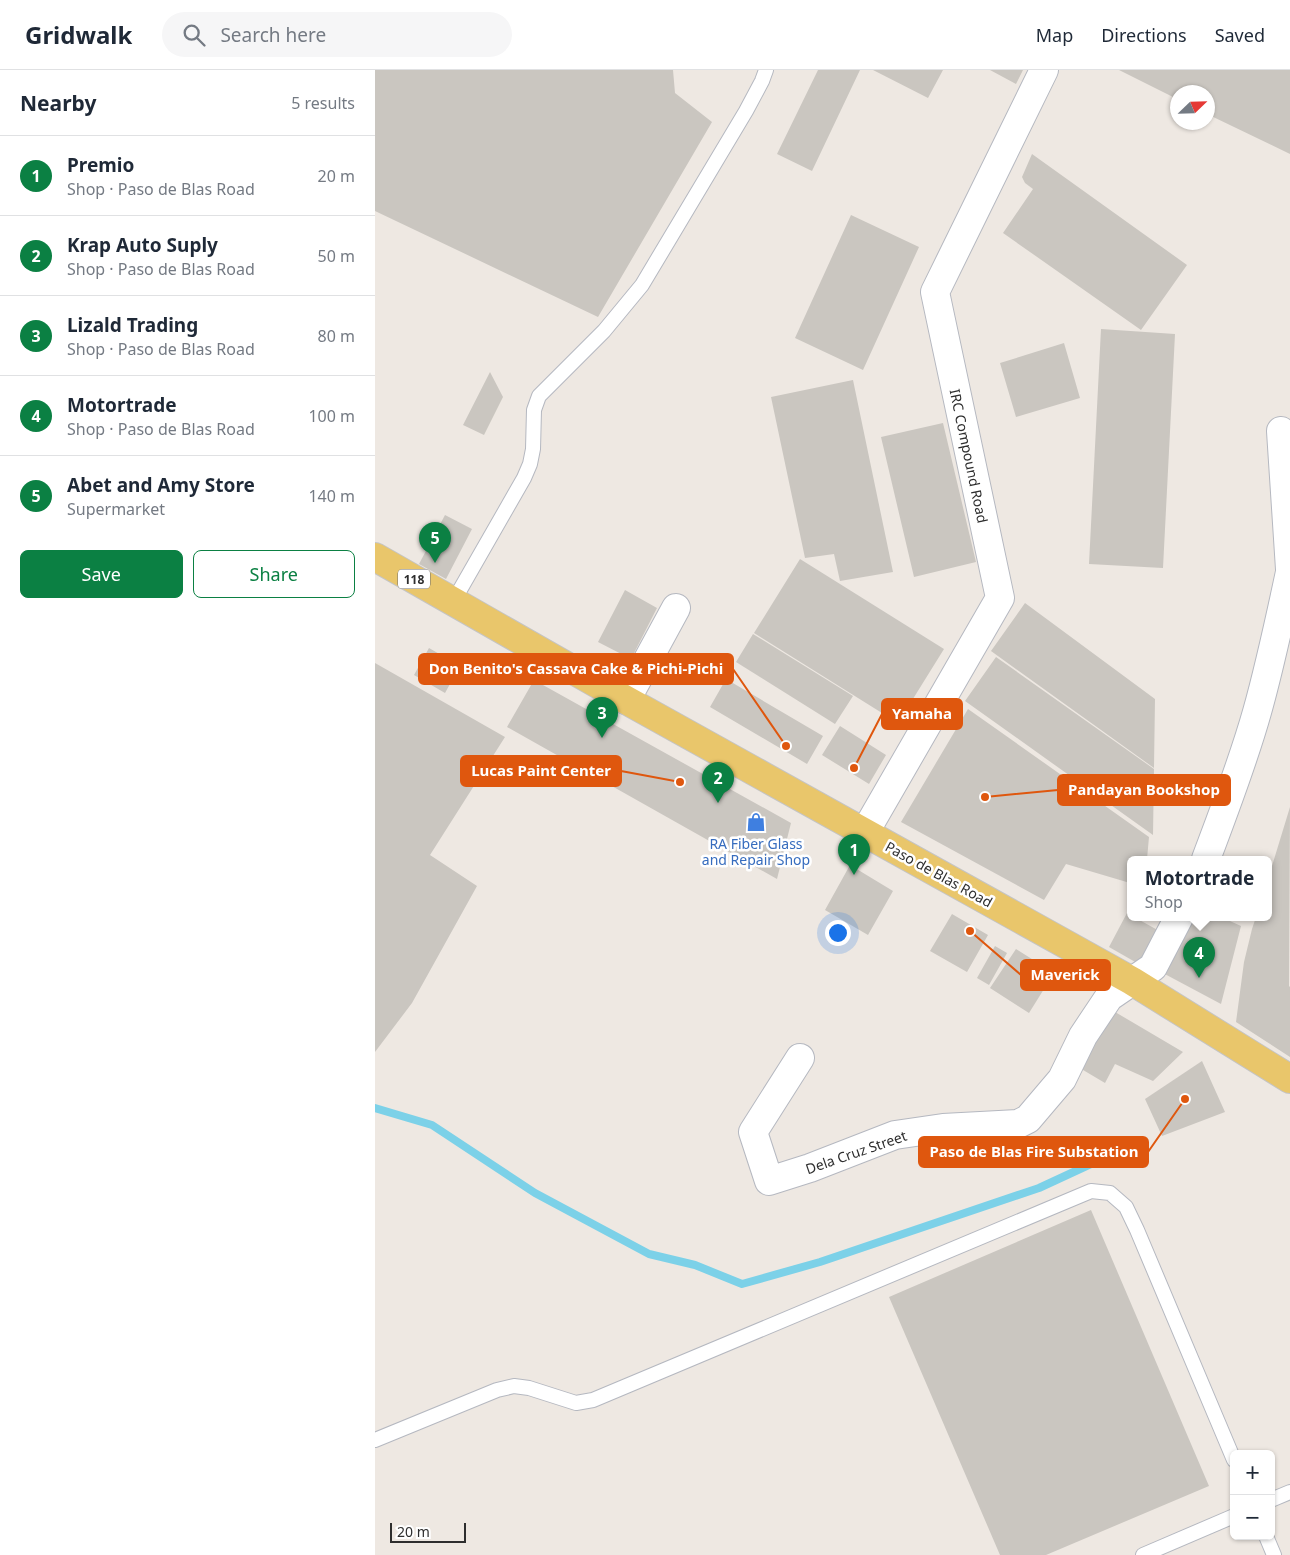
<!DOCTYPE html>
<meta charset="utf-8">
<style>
:root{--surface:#fff;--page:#f6f6f7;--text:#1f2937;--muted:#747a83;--line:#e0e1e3;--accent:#0b8043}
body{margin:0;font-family:"Noto Sans",sans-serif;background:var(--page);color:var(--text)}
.controls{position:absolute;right:15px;bottom:15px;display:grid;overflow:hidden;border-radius:8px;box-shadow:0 1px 4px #0004}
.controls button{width:45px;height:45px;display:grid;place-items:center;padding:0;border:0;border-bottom:1px solid var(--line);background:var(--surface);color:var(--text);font:25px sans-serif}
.compass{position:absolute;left:795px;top:15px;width:45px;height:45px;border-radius:50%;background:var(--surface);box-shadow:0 1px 4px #0004;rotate:67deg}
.scale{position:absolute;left:15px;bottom:12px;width:76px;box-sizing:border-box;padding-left:5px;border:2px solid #2e2e2e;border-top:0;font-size:14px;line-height:18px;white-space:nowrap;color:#2e2e2e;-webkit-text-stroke:4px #fff;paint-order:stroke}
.you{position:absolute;left:462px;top:862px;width:18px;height:18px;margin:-12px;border:4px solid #fff;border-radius:50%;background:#1a73e8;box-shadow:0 0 0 8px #1a73e833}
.badge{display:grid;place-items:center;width:32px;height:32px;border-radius:50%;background:var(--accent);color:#fff;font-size:16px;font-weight:700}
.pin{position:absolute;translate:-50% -41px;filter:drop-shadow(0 1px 2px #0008)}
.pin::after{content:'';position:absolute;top:26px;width:18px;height:15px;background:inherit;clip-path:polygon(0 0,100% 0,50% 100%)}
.popup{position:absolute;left:752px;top:786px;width:145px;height:65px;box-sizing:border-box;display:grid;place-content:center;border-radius:8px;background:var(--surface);filter:drop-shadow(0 1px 4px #0005);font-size:16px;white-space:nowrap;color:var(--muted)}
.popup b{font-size:19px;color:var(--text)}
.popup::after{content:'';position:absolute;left:50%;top:100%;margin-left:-10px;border:10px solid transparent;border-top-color:var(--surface)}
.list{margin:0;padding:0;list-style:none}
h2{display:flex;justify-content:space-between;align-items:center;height:65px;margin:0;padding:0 20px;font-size:21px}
h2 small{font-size:16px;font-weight:400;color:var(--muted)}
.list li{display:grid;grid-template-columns:32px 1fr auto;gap:15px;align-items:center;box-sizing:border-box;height:80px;padding:0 20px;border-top:1px solid var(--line)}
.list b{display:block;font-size:19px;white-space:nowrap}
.list p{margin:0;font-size:16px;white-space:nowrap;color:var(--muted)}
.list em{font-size:16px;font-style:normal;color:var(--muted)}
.actions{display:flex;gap:10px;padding:15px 20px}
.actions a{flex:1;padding:11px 0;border:1px solid var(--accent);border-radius:8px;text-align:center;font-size:18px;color:var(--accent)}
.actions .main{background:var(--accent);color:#fff}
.icon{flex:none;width:28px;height:28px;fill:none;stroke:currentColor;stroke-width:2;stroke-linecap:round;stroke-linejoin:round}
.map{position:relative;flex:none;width:915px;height:1485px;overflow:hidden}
header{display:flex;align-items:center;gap:30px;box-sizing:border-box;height:70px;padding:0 25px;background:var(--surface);border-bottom:1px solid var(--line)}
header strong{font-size:24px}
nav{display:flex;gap:28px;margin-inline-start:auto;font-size:18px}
.search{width:350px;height:45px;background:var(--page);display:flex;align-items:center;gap:12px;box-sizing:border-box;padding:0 18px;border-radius:28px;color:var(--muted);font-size:19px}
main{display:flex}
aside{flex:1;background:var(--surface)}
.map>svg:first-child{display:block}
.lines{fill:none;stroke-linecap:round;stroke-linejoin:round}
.stream{stroke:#7cd1e8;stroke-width:8}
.building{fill:#cac6c0}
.lane-casing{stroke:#b5b8c0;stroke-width:16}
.street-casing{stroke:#b5b8c0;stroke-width:30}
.primary-casing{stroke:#c4c4c4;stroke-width:30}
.lane{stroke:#fff;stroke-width:14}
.street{stroke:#fff;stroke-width:28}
.primary{stroke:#e9c66b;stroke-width:28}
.labels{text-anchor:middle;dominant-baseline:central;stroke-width:5;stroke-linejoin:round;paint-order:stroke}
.shield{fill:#fff;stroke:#6d6d6d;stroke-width:1}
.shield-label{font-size:12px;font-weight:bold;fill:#2e2e2e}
.street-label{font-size:14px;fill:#2e2e2e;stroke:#fff}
.shop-label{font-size:14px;fill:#366cbe;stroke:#fff}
.leader{fill:none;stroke:#df570e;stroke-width:2}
.callout-dot{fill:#df570e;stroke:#fff;stroke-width:2}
.callout{fill:#df570e;stroke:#df570e;stroke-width:2}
.callout-label{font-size:15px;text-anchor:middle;font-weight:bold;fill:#fff}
</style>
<header>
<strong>Gridwalk</strong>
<div class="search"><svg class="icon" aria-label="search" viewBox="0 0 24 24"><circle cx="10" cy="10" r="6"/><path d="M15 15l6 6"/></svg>Search here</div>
<nav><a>Map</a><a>Directions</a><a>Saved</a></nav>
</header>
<main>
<aside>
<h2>Nearby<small>5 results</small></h2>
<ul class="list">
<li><span class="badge">1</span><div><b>Premio</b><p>Shop · Paso de Blas Road</p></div><em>20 m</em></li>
<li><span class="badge">2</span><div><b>Krap Auto Suply</b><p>Shop · Paso de Blas Road</p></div><em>50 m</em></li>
<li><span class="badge">3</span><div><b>Lizald Trading</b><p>Shop · Paso de Blas Road</p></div><em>80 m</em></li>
<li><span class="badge">4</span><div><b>Motortrade</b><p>Shop · Paso de Blas Road</p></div><em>100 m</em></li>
<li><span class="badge">5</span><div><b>Abet and Amy Store</b><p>Supermarket</p></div><em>140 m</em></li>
</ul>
<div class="actions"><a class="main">Save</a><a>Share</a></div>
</aside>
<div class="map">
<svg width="915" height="1485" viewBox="0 0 915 1485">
<rect width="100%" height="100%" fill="#eee8e2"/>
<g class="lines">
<!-- stream -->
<path class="stream" d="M0,1038l57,17 103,68 114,61 46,11 47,19 78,-22 219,-74 54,-25"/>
</g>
<!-- building -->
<path class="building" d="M0,0h298l2,23 37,29 -114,195 -223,-106z
M443,0h42l-48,101 -35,-17z
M498,0h70l-15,28z
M615,0h33l-7,14z
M744,0h171v84l-83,-40v-22h-30v7z
M657,84l155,111 -46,65 -138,-97 30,-44 -8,-6 -3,-6z
M476,145l68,32 -56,123 -68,-32z
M726,259l74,5 -12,234 -74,-4z
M689,273l16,55 -64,19 -16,-54z
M115,302l13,25 -19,38 -21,-10z
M478,310l40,192 -53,9 -6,-27 -29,4 -34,-161z
M568,353l33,139 -62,15 -33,-140z
M70,445l27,14 -26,50 -27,-15z
M425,489l144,90 -46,74 -144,-90z
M250,520l32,18 -26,51 -33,-17z
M650,533l130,96 -1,69 -163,-117z
M378,564l100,62 -18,28 -99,-62z
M54,578l31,18 -15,27 -31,-18z
M621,587l158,112 -1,66 -188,-134z
M0,593l130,74 -75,118 47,31 -65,117 -37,49z
M351,609l97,57 -16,28 -97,-57z
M159,610l257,143 -14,56 -270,-152z
M593,639l181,128 -2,22h-17v24l-64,-19 -22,36 -143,-78z
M465,656l46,29 -17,29 -47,-29z
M915,737l-1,179 1,1v70l-54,-35 8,-60 8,-33 4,-12h12v-38z
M475,795l43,26 -25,44 -43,-25z
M752,843l3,1v3h4l29,16 -19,34 -35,-20z
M577,844l36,21 -21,37 -37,-21z
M820,847h26l20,9 -20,78 -60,-32z
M620,876l12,7 -18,32 -12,-7z
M641,879l38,24 -25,40 -39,-25z
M735,939l73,43 -30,29 -38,-17 -10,19 -27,-16z
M827,991l23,51 -63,24 -17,-37z
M716,1140l118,276 -163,69h-46l-111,-258z"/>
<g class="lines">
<!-- lane casing -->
<g class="lane-casing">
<path id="lane" d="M78,532l71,-124 6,-14 3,-15 1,-39 5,-14 65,-65 38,-46 104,-174 16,-30 4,-11
M0,1370l122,-50 17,-4 15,2 47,15 17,-3 498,-209 19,2 16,14 11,23 97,230
M896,1430l19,-8
M891,1466l8,19
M768,1485l91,-39"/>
</g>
<!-- street casing -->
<g class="street-casing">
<path id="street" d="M906,361l9,138
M251,630l50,-92
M490,762l135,-234 -65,-306 109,-222
M831,789c18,-48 37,-97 51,-147 13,-46 23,-93 33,-140
M425,988l-47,74 16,49 41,-13 85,-33 48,-7 75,-4 10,-5 34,-40 21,-43 26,-39 44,-30 26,-50"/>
</g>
<!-- primary casing -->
<g class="primary-casing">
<path id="primary" d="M0,487l251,143 506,281 158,98"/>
</g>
<!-- lane -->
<use href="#lane" class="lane"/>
<!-- street -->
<use href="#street" class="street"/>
<!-- primary -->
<use href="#primary" class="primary"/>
</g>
<!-- icons -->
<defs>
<g id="shop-bare" transform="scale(1.5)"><path d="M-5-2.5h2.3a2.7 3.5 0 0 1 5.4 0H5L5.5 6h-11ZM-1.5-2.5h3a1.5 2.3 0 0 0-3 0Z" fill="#3f7fe0" stroke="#fff" stroke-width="2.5" paint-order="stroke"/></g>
</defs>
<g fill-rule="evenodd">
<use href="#shop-bare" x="381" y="752"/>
</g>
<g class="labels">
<!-- shield labels -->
<rect class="shield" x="23" y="499.5" width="32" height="19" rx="4"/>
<g class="shield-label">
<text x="39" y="509">118</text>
</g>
<!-- street labels -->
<g class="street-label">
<text transform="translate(594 386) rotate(78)">IRC Compound Road</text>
<text transform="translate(564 804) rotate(29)">Paso de Blas Road</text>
<text transform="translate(481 1082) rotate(-19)">Dela Cruz Street</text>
</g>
<!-- shop labels -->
<g class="shop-label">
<text x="381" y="773">RA Fiber Glass<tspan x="381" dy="16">and Repair Shop</tspan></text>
</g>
</g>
<!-- callouts -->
<path class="leader" d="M411 676L358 599M479 698L507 644M305 712L246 701M610 727L683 720M595 861L646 905M810 1029L773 1082"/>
<g class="callout-dot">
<circle cx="411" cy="676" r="5"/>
<circle cx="479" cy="698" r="5"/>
<circle cx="305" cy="712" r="5"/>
<circle cx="610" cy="727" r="5"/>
<circle cx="595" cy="861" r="5"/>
<circle cx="810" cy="1029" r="5"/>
</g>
<g class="callout">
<rect x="44" y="584" width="314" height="30" rx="5"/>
<rect x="507" y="629" width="80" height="30" rx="5"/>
<rect x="86" y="686" width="160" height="30" rx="5"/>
<rect x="683" y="705" width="172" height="30" rx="5"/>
<rect x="646" y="890" width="89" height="30" rx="5"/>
<rect x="544" y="1067" width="229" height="30" rx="5"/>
</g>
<g class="callout-label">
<text x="201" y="604">Don Benito's Cassava Cake &amp; Pichi-Pichi</text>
<text x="547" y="649">Yamaha</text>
<text x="166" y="706">Lucas Paint Center</text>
<text x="769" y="725">Pandayan Bookshop</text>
<text x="690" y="910">Maverick</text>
<text x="659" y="1087">Paso de Blas Fire Substation</text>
</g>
</svg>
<div class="controls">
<button>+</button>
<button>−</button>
</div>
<svg class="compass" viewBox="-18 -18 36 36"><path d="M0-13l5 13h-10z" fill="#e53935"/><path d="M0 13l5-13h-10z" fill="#747a83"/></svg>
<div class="scale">20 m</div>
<div class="you"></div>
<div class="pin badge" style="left:479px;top:805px">1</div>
<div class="pin badge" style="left:343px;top:733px">2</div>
<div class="pin badge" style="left:227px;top:668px">3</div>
<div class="pin badge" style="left:824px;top:908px">4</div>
<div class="popup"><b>Motortrade</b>Shop</div>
<div class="pin badge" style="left:60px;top:493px">5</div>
</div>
</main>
